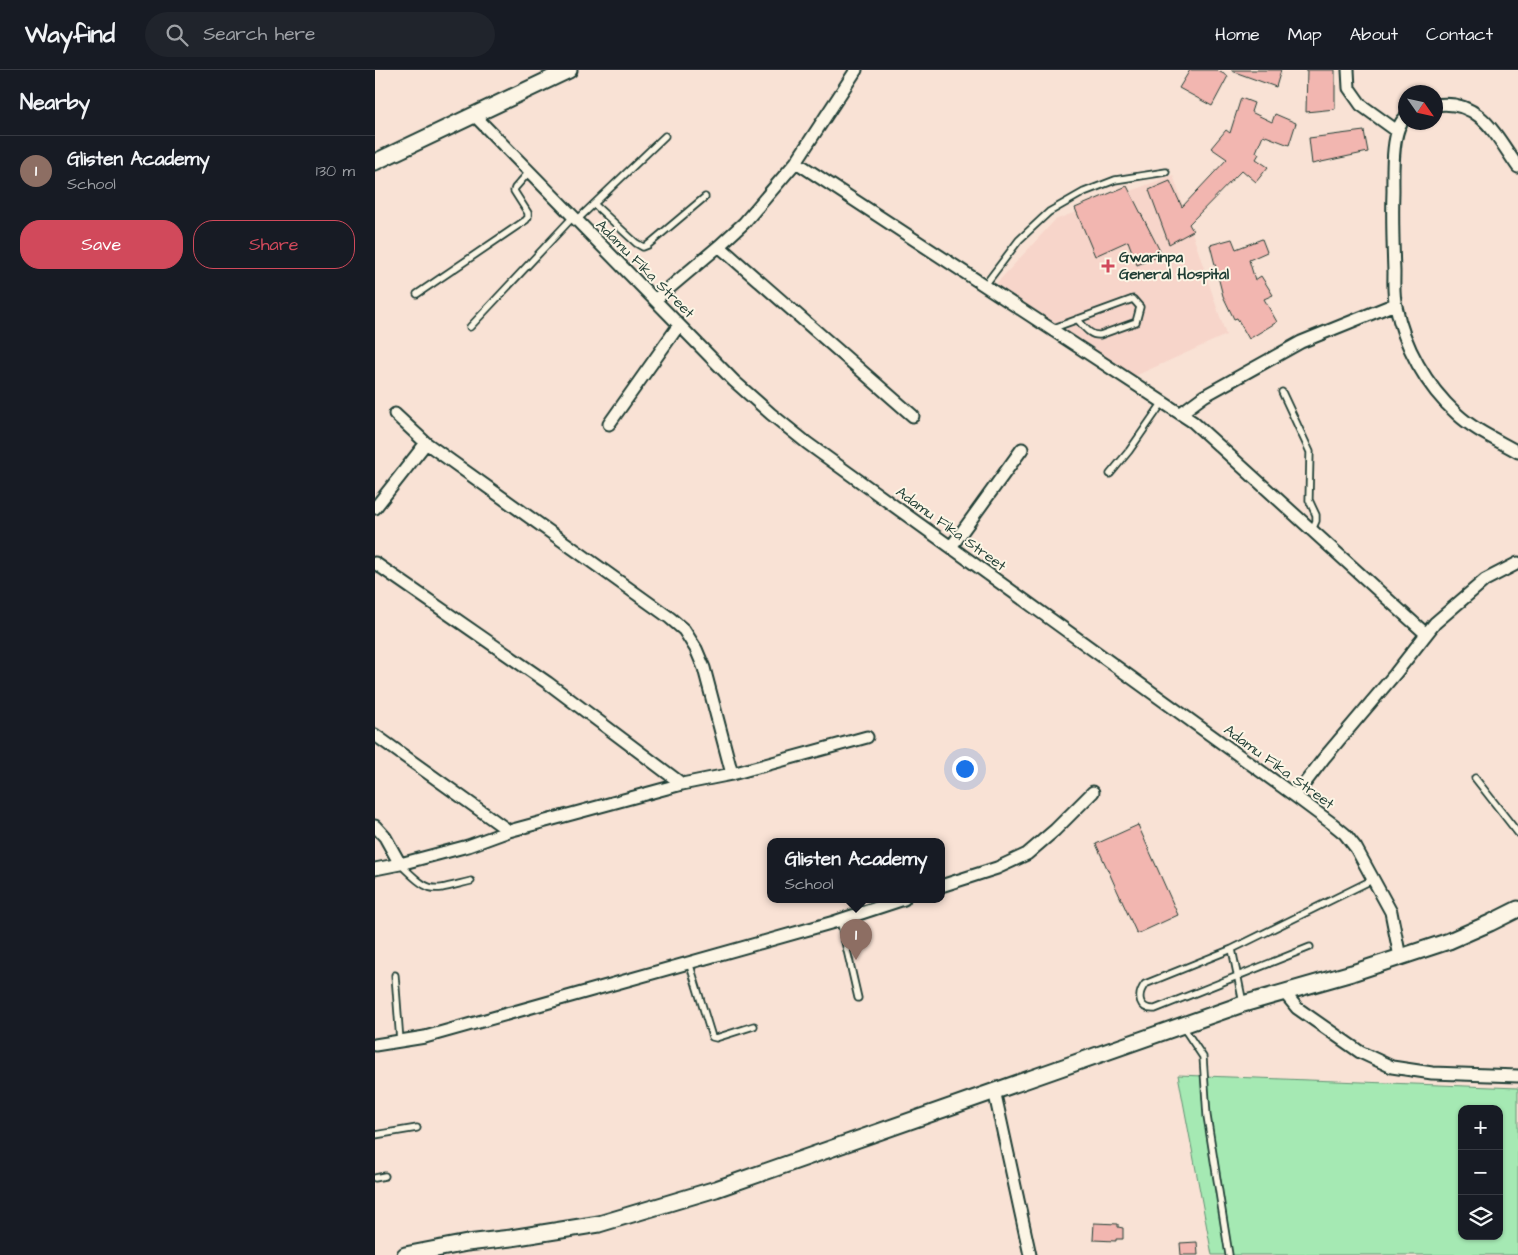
<!DOCTYPE html>
<meta charset="utf-8">
<style>
:root{--surface:#171b24;--page:#20242c;--text:#f1f3f6;--muted:#9ea1a6;--line:#363941;--accent:#d1495b}
body{margin:0;font-family:"Architects Daughter",sans-serif;background:var(--page);color:var(--text)}
.controls{position:absolute;right:15px;bottom:15px;display:grid;overflow:hidden;border-radius:10px;box-shadow:0 1px 4px #0004}
.controls button{width:45px;height:45px;display:grid;place-items:center;padding:0;border:0;border-bottom:1px solid var(--line);background:var(--surface);color:var(--text);font:25px sans-serif}
.compass{position:absolute;left:1023px;top:15px;width:45px;height:45px;border-radius:50%;background:var(--surface);box-shadow:0 1px 4px #0004;rotate:124deg}
.you{position:absolute;left:589px;top:698px;width:18px;height:18px;margin:-12px;border:4px solid #fff;border-radius:50%;background:#1a73e8;box-shadow:0 0 0 8px #1a73e833}
.badge{display:grid;place-items:center;width:32px;height:32px;border-radius:50%;background:var(--accent);color:#fff;font-size:16px;font-weight:700}
.pin{position:absolute;translate:-50% -41px;filter:drop-shadow(0 1px 2px #0008)}
.pin::after{content:'';position:absolute;top:26px;width:18px;height:15px;background:inherit;clip-path:polygon(0 0,100% 0,50% 100%)}
.popup{position:absolute;left:392px;top:768px;width:178px;height:65px;box-sizing:border-box;display:grid;place-content:center;border-radius:10px;background:var(--surface);filter:drop-shadow(0 1px 4px #0005);font-size:16px;white-space:nowrap;color:var(--muted)}
.popup b{font-size:19px;color:var(--text)}
.popup::after{content:'';position:absolute;left:50%;top:100%;margin-left:-10px;border:10px solid transparent;border-top-color:var(--surface)}
.list{margin:0;padding:0;list-style:none}
h2{display:flex;justify-content:space-between;align-items:center;height:65px;margin:0;padding:0 20px;font-size:21px}
h2 small{font-size:16px;font-weight:400;color:var(--muted)}
.list li{display:grid;grid-template-columns:32px 1fr auto;gap:15px;align-items:center;box-sizing:border-box;height:70px;padding:0 20px;border-top:1px solid var(--line)}
.list b{display:block;font-size:19px;white-space:nowrap}
.list p{margin:0;font-size:16px;white-space:nowrap;color:var(--muted)}
.list em{font-size:16px;font-style:normal;color:var(--muted)}
.actions{display:flex;gap:10px;padding:15px 20px}
.actions a{flex:1;padding:11px 0;border:1px solid var(--accent);border-radius:20px;text-align:center;font-size:18px;color:var(--accent)}
.actions .main{background:var(--accent);color:#fff}
.icon{flex:none;width:28px;height:28px;fill:none;stroke:currentColor;stroke-width:2;stroke-linecap:round;stroke-linejoin:round}
.map{position:relative;flex:none;width:1143px;height:1185px;overflow:hidden}
header{display:flex;align-items:center;gap:30px;box-sizing:border-box;height:70px;padding:0 25px;background:var(--surface);border-bottom:1px solid var(--line)}
header strong{font-size:24px}
nav{display:flex;gap:28px;margin-inline-start:auto;font-size:18px}
.search{width:350px;height:45px;background:var(--page);display:flex;align-items:center;gap:12px;box-sizing:border-box;padding:0 18px;border-radius:28px;color:var(--muted);font-size:19px}
main{display:flex}
aside{flex:1;background:var(--surface)}
.map>svg:first-child{display:block}
.built{fill:#f7d5ca}
.green{fill:#a5e9b3;stroke:#629374;fill-rule:evenodd}
.building{fill:#f2b6b0;stroke:#1f3d34}
.lines{fill:none;stroke-linecap:round;stroke-linejoin:round}
.lane-casing{stroke:#1f3d34;stroke-width:9}
.street-casing{stroke:#1f3d34;stroke-width:15}
.secondary-casing{stroke:#1f3d34;stroke-width:19}
.lane{stroke:#fcf5e5;stroke-width:5.5}
.street{stroke:#fcf5e5;stroke-width:11}
.secondary{stroke:#fcf5e5;stroke-width:15}
.poi-dot{fill:#d1495b;stroke:#fcf5e5;stroke-width:2}
.labels{text-anchor:middle;dominant-baseline:central;stroke-width:4;stroke-linejoin:round;paint-order:stroke}
.poi-label{font-size:15px;font-weight:bold;fill:#1f3d34;stroke:#fcf5e5;text-anchor:start}
.street-label{font-size:15px;fill:#1f3d34;stroke:#fcf5e5}
</style>
<header>
<strong>Wayfind</strong>
<div class="search"><svg class="icon" aria-label="search" viewBox="0 0 24 24"><circle cx="10" cy="10" r="6"/><path d="M15 15l6 6"/></svg>Search here</div>
<nav><a>Home</a><a>Map</a><a>About</a><a>Contact</a></nav>
</header>
<main>
<aside>
<h2>Nearby<small></small></h2>
<ul class="list">
<li><span class="badge" style="background:#8d6e63">1</span><div><b>Glisten Academy</b><p>School</p></div><em>130 m</em></li>
</ul>
<div class="actions"><a class="main">Save</a><a>Share</a></div>
</aside>
<div class="map">
<svg width="1143" height="1185" viewBox="0 0 1143 1185">
<rect width="100%" height="100%" fill="#f9e2d5"/>
<filter id="ink" filterUnits="userSpaceOnUse"><feTurbulence type="fractalNoise" baseFrequency=".02" numOctaves="2"/><feDisplacementMap in="SourceGraphic" scale="10" xChannelSelector="R" yChannelSelector="G"/><feConvolveMatrix kernelMatrix="1 2 1 2 8 2 1 2 1" color-interpolation-filters="sRGB"/></filter>
<g filter="url(#ink)">
<!-- built -->
<path class="built" d="M798,105l53,160 -91,41 -139,-92 59,-64z"/>
<!-- green -->
<path class="green" d="M803,1005l340,13v167h-306zM1087,1039h37v127h-37z"/>
<!-- building -->
<path class="building" d="M815,0h26l12,6 -16,30 -33,-18z
M857,0h49l-5,17 -44,-16z
M932,0h28v39l-29,3z
M866,28l13,5 -3,9 21,10 3,-8 21,9 -7,22 -26,-10 -7,17 3,2 -3,5 12,8 -12,15 -14,-12 -53,54 4,7 -24,13 -20,-54 21,-9 12,26 45,-48 -16,-11 15,-18 4,3z
M989,61l4,21 -56,12 -3,-26z
M752,116l35,69 -25,10 -9,-24 -33,15 -20,-48z
M857,169l4,10 26,-10 5,13 -18,8 6,20 6,-4 12,19 -9,4 13,23 -28,17 -12,-21 -3,1 -11,-23 -13,-51z
M763,755l40,90 -41,19 -41,-90z
M719,1153l24,1v3l5,1v11h-7v2l-23,-1z
M822,1172l1,13h-17l-1,-12z"/>
<g class="lines">
<!-- lane casing -->
<g class="lane-casing">
<path id="lane" d="M219,134l42,39 7,4 5,-2 57,-48
M201,151l89,-85
M610,215l34,-45 30,-28 35,-20 31,-12 51,-8
M42,224l109,-74 2,-3v-4l-14,-22 1,-3 14,-16
M95,257l103,-110
M676,259l82,-30 7,8 -4,15 -36,13c-11,1 -16,-9 -23,-16
M907,322l28,60 -1,48 7,15v6l-4,9
M735,404l19,-23 34,-49
M1100,708l43,55
M26,795c31,30 29,26 70,16
M465,850l18,78
M857,879l-87,35c-9,12 -6,26 10,25l155,-62
M314,892l23,75 4,1 38,-12
M20,905l5,66
M868,933l-11,-54 142,-70
M808,957l20,30 4,59 22,139
M0,1065l42,-7
M0,1108l10,-2"/>
</g>
<!-- street casing -->
<g class="street-casing">
<path id="street" d="M973,0l1,18 12,17 36,26
M1060,35c45,-7 61,31 83,62
M99,45l260,266 37,33 36,29 488,353 39,29 11,9 11,14 35,64 9,45
M1030,48c-14,12 -12,56 -12,73 -1,27 0,54 1,81 0,11 -1,23 2,34 8,40 30,80 61,108 17,16 40,26 61,38
M421,92l397,260 233,212
M344,176l194,170
M280,230l64,-54 25,-23 52,-61 60,-92
M806,343l23,-17 97,-54 94,-38
M234,354l70,-99
M51,373l244,175 14,12 12,19 8,19 28,106
M0,438l51,-65 -31,-29
M576,477l71,-98
M0,493l173,120 134,101
M0,665l134,96
M920,726l29,-38 71,-84 40,-51 50,-43 33,-17
M0,756l10,11 15,27
M0,799l25,-5 68,-18 41,-15 173,-47 50,-10 135,-37
M566,816l56,-18 30,-14 28,-24 38,-38
M909,922l13,16 63,44 32,15 40,6 86,3
M0,975l50,-8 409,-115 70,-23
M619,1020l36,165"/>
</g>
<!-- secondary casing -->
<g class="secondary-casing">
<path id="secondary" d="M0,92l194,-92
M30,1185l62,-12 44,-5 88,-14 117,-35 527,-185 109,-31 97,-32 41,-18 28,-14"/>
</g>
<!-- lane -->
<use href="#lane" class="lane"/>
<!-- street -->
<use href="#street" class="street"/>
<!-- secondary -->
<use href="#secondary" class="secondary"/>
</g>
</g>
<!-- markers -->
<path class="poi-dot" d="M730.5 188.5h5v5h5v5h-5v5h-5v-5h-5v-5h5z"/>
<g class="labels">
<!-- poi labels -->
<g class="poi-label">
<text x="744" y="187">Gwarinpa<tspan x="744" dy="17">General Hospital</tspan></text>
</g>
<!-- street labels -->
<g class="street-label">
<text transform="translate(270 199) rotate(45)">Adamu Fika Street</text>
<text transform="translate(576 459) rotate(36)">Adamu Fika Street</text>
<text transform="translate(904 697) rotate(36)">Adamu Fika Street</text>
</g>
</g>
</svg>
<div class="controls">
<button>+</button>
<button>−</button>
<button><svg class="icon" aria-label="layers" viewBox="0 0 24 24"><path d="M12 4l9 5-9 5-9-5zM3 14l9 5 9-5"/></svg></button>
</div>
<svg class="compass" viewBox="-18 -18 36 36"><path d="M0-13l5 13h-10z" fill="#e53935"/><path d="M0 13l5-13h-10z" fill="#9ea1a6"/></svg>
<div class="you"></div>
<div class="pin badge" style="left:481px;top:890px;background:#8d6e63">1</div>
<div class="popup"><b>Glisten Academy</b>School</div>
</div>
</main>
